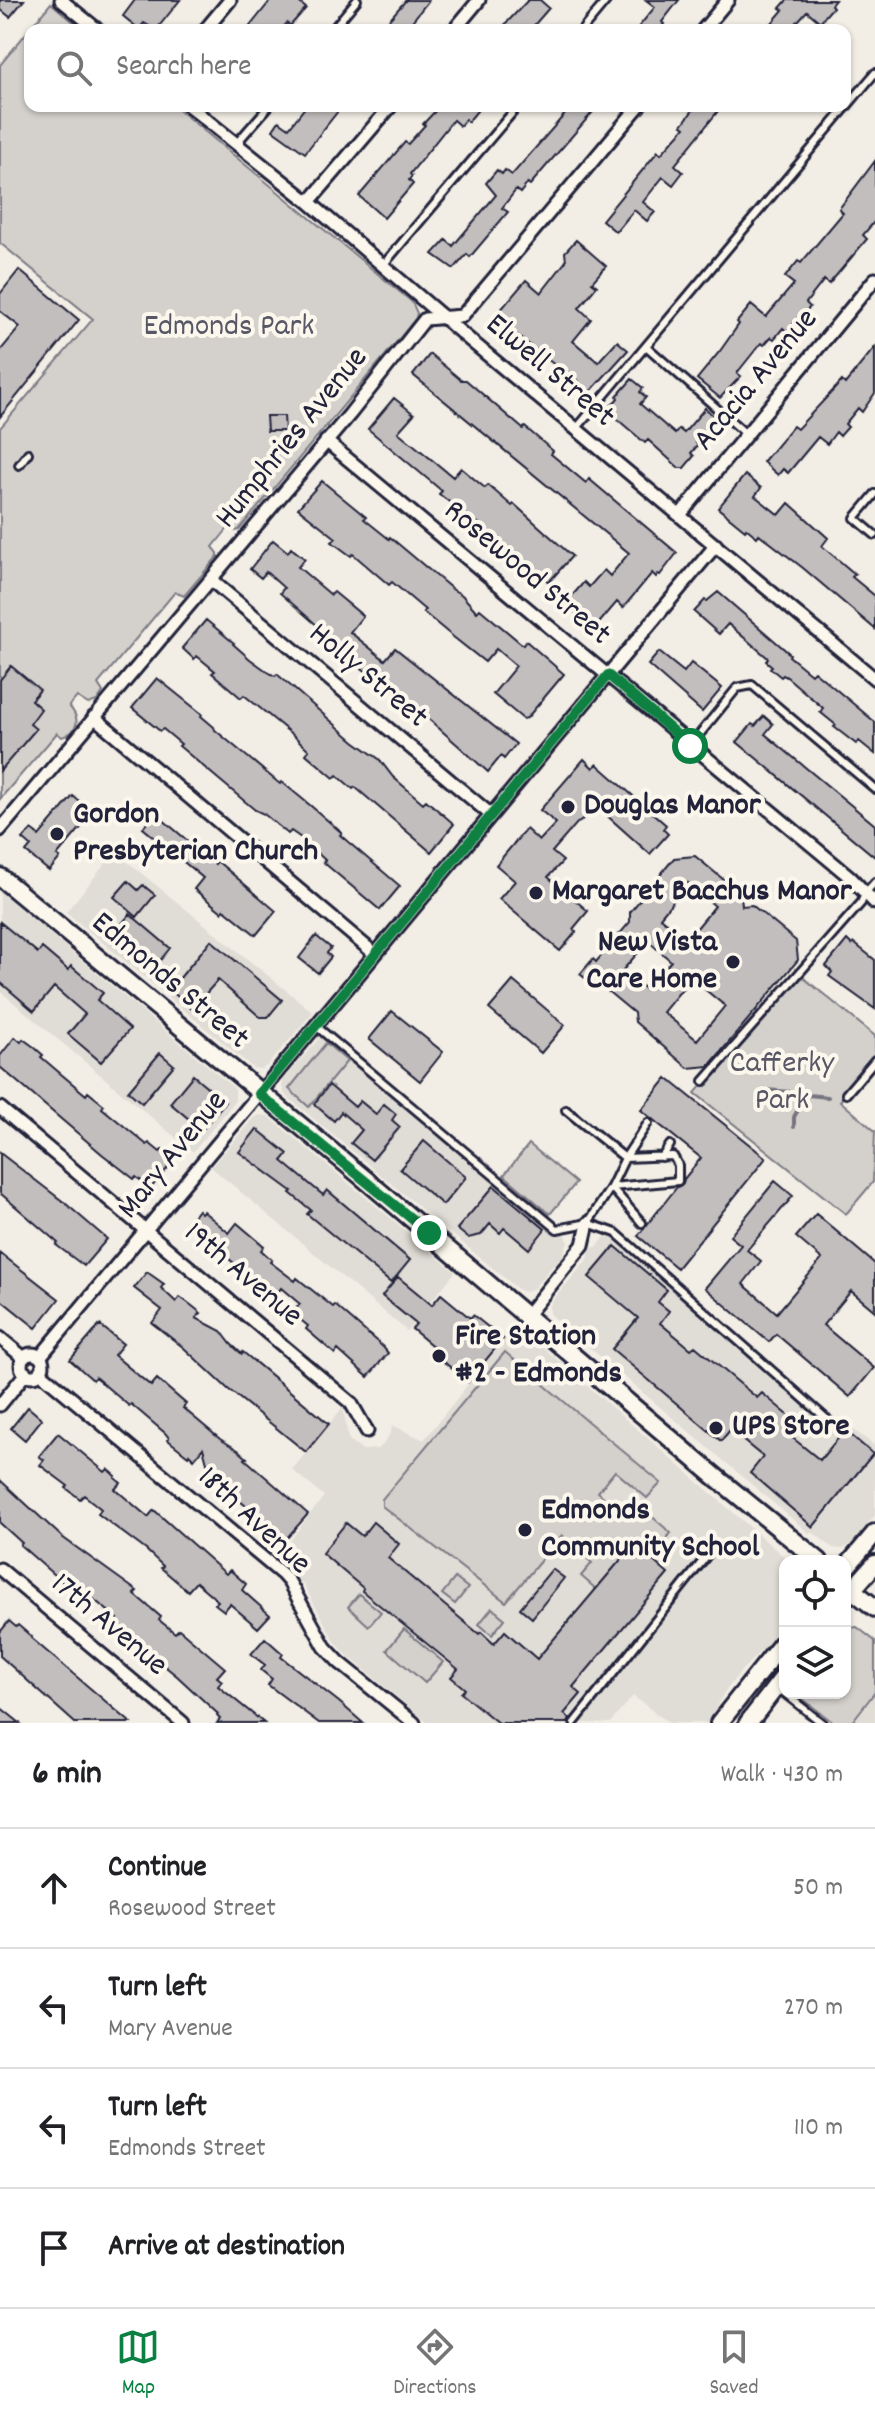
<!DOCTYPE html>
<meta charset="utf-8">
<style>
:root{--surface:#fff;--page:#f6f6f6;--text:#202124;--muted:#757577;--line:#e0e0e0;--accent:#0b8043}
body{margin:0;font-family:Dekko,sans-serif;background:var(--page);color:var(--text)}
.controls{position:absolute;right:24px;bottom:24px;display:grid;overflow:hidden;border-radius:16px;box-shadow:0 2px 6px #0004}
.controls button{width:72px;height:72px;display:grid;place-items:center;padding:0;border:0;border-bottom:2px solid var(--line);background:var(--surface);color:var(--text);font:40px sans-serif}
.stop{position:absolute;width:24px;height:24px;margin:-18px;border:6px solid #0b8043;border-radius:50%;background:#fff}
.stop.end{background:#0b8043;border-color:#fff;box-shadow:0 2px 8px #0008}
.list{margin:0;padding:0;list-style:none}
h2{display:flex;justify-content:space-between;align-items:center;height:104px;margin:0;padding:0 32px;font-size:34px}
h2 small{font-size:26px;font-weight:400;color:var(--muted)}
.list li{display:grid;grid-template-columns:52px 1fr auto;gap:24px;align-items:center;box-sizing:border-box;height:120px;padding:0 32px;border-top:2px solid var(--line)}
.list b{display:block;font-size:30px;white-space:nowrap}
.list p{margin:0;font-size:26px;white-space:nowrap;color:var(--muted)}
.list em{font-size:26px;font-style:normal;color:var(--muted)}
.icon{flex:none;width:44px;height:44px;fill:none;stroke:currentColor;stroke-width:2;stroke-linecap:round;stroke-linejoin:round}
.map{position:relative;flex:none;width:875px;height:1723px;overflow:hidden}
.search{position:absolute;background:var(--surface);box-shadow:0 2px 6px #0004;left:24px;right:24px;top:24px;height:88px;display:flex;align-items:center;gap:20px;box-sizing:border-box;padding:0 28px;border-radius:16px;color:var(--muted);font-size:30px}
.sheet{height:584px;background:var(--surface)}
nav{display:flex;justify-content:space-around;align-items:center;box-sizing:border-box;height:112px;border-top:2px solid var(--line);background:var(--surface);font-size:22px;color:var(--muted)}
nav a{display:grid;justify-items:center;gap:4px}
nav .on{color:var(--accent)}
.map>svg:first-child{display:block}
.built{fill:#e0dcd6}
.green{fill:#d4d1cc;stroke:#7b7a84;stroke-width:2}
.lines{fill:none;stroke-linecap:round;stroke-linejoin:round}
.stream{stroke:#76747f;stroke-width:4}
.building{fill:#c2bebe;stroke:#22223b;stroke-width:2;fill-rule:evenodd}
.lane-casing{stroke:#22223b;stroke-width:12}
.street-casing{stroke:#22223b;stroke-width:17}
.secondary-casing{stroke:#22223b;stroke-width:22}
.lane{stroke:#fbf7ec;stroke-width:6}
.street{stroke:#fbf7ec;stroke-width:11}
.secondary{stroke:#fbf7ec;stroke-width:16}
.route{stroke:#0b8043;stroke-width:10}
.poi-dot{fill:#22223b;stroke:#fbf7ec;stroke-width:3}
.labels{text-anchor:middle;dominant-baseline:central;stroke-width:8;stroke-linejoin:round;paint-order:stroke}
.park-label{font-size:32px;fill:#575766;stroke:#fbf7ec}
.street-label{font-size:32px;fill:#22223b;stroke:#fbf7ec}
.poi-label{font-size:32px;font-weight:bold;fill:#22223b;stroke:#fbf7ec;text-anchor:start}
</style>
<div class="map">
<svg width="875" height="1723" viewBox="0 0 875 1723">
<rect width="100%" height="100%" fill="#f2eee5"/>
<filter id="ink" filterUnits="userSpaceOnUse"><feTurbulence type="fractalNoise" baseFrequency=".0125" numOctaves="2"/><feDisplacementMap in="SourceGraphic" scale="16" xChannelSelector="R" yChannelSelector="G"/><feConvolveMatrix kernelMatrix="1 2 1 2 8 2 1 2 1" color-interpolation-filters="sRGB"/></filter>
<g filter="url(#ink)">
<!-- built -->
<path class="built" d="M115,852l198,160 -46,54 -6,3 -8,-1 -187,-156z
M0,892l235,197v12l-42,51 -193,-161z
M324,1033l233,196 7,-1 4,13 -7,19 -7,4 -20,24 -9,4 -6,-2 -234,-195 -3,-8 2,-8z
M260,1115l8,1 187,156 -48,59 -196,-164 43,-49z
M610,1230l219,191 8,6 5,-6 33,25v69l-25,30 -7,4 -10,-1 -19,-15h-5l-258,-218 -2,-7 3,-7 36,-42 2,-10 8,-3z
M516,1324l273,237h-4v65l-44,45 -17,22 -17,30h-38l-36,-27 -23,27h-182l-81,-68 -13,-15 -30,-54 -27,-28 47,-62 -32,-26 51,-63 5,31 4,5 11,7 14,-1 6,-4 8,-13 1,-7 32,15z
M875,1693v30h-24z"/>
<!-- green -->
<path class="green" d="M51,3l32,27h-53v76h144l238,196 5,11 -1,5 -17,21 -160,191 -4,1 -6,-4 -16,20 5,6v3l-34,40 -9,-4 -77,92 5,8 -6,9 -9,3 -11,-7 -8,9c11,12 11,25 -7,31l-5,-4 -57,66v-371l93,-109 -93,-76v-178z
M799,974l76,62v24l-35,41 35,30 -2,51 -27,32 -151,-121z
M326,1043l21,18 -38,46 -20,-18z
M529,1144l47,39 -26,31 -46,-39z
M505,1352l156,131 -14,15 -32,-27 -17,21 30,27 13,-12 30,26 -21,25 -16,-13 -38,44 -15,-13 11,-13 -30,-28 -56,67 -124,-96v-7z
M455,1578l13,10 -13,16 -13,-10z
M359,1594l22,18 -12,14 -21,-19z
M492,1608l13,11 -13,16 -13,-11z
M857,1627l18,14v51l-24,31h-17l-39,-30h50v-65z
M404,1629l39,33 -18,21 -38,-33z"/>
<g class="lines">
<!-- stream -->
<path class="stream" d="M766,1090l24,2
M808,1095l20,2
M794,1127v-10l6,-11"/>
</g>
<!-- building -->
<path class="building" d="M0,0h24l-14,17 -10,-8z
M135,0h45l-24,30 -12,-7 -5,6 -16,-13z
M271,0h25l10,8 -16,18 -3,-3 -6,7h-34z
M406,0h23l-24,30h-25z
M528,0h12l9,8 -19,22h-30z
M646,0h33l-17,22 2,2 -5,6h-23l19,-23z
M787,0h48l-4,5 2,2 -13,15 -13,-11 -17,19h-24l17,-20 -3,-2z
M306,106h36l-37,47 -32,-23 6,-9 10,7z
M440,106h41l-13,16 -3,-3 -5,7 -7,-6 -43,54 2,2 -3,4 4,4 -29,34 -25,-22 46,-54 3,2 17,-19 -2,-1z
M572,106h26l-68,79 -2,-2 -8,10 -4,-3 -14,18 6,4 -38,45 -3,-3 -13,15 -21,-15 13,-14 7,6 43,-51 -10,-12 11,-13 5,4 3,-4 7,5z
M696,106h26l-47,59 8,7 -10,13 -10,-8 -20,25 12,10 -8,9 -13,-11 -18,22 -14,-12 56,-69 3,3 24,-27 -3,-2z
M875,161v60l-12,14 4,4 -38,45 -5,-4 -18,23 4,4 -10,12 -2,-1 -11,14 -4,-4 -9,11 -3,-2 -7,8 -3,-2 -24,30 4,3 -21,22 -23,-19 23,-28 19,-27 -2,-2 14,-17 15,12 28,-33 -9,-7 13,-16 3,2 42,-50 -4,-4z
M576,240l30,26 -14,16 5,4 -18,22 12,11 -18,22 25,21 19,-21 11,9 -38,42 -22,-20 -2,2 -54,-43 -2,2 -16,-15 32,-38 15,13 25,-32 -1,-9z
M19,270l60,50 -79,97v-66l20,-24 -20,-16v-17z
M875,347v46l-13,19 -4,-4 -13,16 3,3 -8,9 -4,-4 -9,12 -9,-7 -30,36 -5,-4 -5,6 -15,-13 30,-36 4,3 45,-48 3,3z
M430,354l31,26h5l57,49 2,-2 28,24 -2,3 35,29 3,-4 88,74 -17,22 -2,-1 -2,3 -4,-4 -29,35 -6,-6 -23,27 -29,-25 19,-22 5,5 15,-17 6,6 19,-23 -216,-178z
M632,379l11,9 -3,4 6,5 -6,7 35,30 4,-5 5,4 21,-25 12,11 -21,24 2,2 -7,8 3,3 -10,12h-5l-31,-28 -3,3 -35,-30 1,-7 7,-8 -1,-2z
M394,398l20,16 -16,18 55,45 8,-9 24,20 3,-3 24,21 2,-2 58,52 -23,26 -72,-60 -1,1 -37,-29 3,-3 -74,-62z
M266,416h18l1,15h-18z
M745,475l16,13 -6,8 24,19 10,-12 39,35 -6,8 33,28 -3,3 23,19v33l-72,-61 -44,-34 -2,3 -11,-9 -1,2 -27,-22z
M322,481l44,36 -2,2 25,20 1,-2 62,52 10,6 15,17 3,-3 43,36 3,-4 38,33 -37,44 -4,1 -30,-25 23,-28 -20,-17 -11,13 -33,-26 -29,-24 2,-2 -33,-28 -3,3 -36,-31 -2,2 -19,-14 4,-4 -38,-30z
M273,540l15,12 3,-4 14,11 -7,8 33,28 3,-3 29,24 -13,16 35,28 10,-12 121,96 -12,15 -3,-3 -13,16 -82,-73 -36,-29 -2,3 -27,-22 2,-3 -63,-55 4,-5 -18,-16 -5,6 -11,-9z
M718,592l72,62 -1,2 22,18 3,-3 61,51v32l-16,-13 -3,3 -22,-17 2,-2 -16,-13 3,-4 -36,-31 -4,-2 -2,2 -11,-9 2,-2 -6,-5 2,-3 -40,-34 -9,10 -25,-22 11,-12 2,1z
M206,620l28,23 -1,1 17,15 18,13 7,4 2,-2 77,67 25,18 14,18 30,26 3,-3 28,24 -23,28 -76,-65 -2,2 -16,-14 -3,3 -28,-24 3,-4 -15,-14 -50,-41 -3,3 -29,-25 3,-2 -18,-15 -3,3 -12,-11z
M659,652l25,20 7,-9 31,25 -20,24 -54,-47z
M11,666l29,24 -9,10 10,9 -11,15 6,5 -36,42v-91z
M157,678l45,36 -1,2 13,11 1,3 65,54 2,-2 29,24 31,27 -2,2 60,51 -20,24 -57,-48 2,-2 -24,-22 -10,-7 -3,3 -24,-20 -9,-4 -76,-64 2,-2 -18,-15 -3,2 -28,-23z
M764,716l9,8 -8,10 110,91v32l-138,-115 15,-18 3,2z
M584,759l9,9 4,-4 69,61 -3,4 5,5 -18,20 -55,-49 -15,17 -3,1 -25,29 11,9 -15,16 40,34 -15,18 3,3 -16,19 -61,-52 16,-18 -19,-16 30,-36 13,12 17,-18 -16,-13z
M73,796l18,15 -9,11 2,2 -27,32 3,2 -11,13 -23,-19 5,-6 -8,-7 8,-9 8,6z
M155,813l60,51 2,-3 59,50 -20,24 -32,-26 -2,3 -28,-23 9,-11 -60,-50z
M695,856l46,38 1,12 10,-1 44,36 2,19 -89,106 -21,2 -53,-46 -1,-9 -35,-29 -3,3 -16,-13 13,-15 3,3 34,-40v-10l44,-54zM688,883l27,23 -28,34 -27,-23zM648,941l23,20 -25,29 -23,-20zM691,978l34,28 -28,34 -34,-28z
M128,881l10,9 5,-5 12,10 -18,22 -23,-20z
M130,914l40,34 -20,25 -41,-34z
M0,922l38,31 4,-5 26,22 3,-4 32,27 -6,7 33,29 -29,33 -33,-28 17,-20 -31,-27 -20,24 -34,-29z
M316,936l15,12 -4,5 4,4 -13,16 -19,-15z
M211,940l71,60 -14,17h-8l-42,-37 -26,29 -22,-19z
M847,940l5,5 2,-2 21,17v49l-46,-33 3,-4 -6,-6z
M513,981l52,44 -24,28 -52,-44z
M392,1011l51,41 -23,29 -51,-42z
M15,1037l6,5 2,-3 11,8 9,8 -2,2 20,17 25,21 2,-3 16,13 -2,3 45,37 2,-2 11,9 3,-3 8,7 -2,3 3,4 -21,25 -15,-11 -2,2 -32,-25 -102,-87v-11z
M160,1053l14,12 -32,38 -14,-12z
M193,1075l32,27 -23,28 -32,-27z
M667,1078l99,80 -89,110 -39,-32 39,-49 6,-3 1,-5 17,-21 -60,-48z
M329,1085l26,22 5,-6 16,13 8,-10 12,10 -4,6 8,7 -28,33 -21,-17 11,-13 -21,-18 -7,9 -20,-17z
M257,1129l31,25 -6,7 41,34 4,-5 83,70 -19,23 -84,-69 4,-4 -21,-17 2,-2 -53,-39z
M424,1141l42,36 -23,28 -43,-36z
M0,1153l65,50 42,36 -23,27 -28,-21 2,-2 -58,-50z
M775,1181l18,15 -46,54 14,11 -18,23 34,29 45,-54 -26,-22 20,-23 59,50v47l-24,-20 -28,34 51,43 -24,29 -74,-63 -7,8 -64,-54 36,-43 -11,-9z
M494,1186l51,43 -16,20 -25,-21 -4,5 -10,-9 -9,11 -13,3 -11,-9z
M198,1210l3,3 2,-2 26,22 8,-10 27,23 -3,4 11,10 -2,2 25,19 2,-3 36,29 2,-2 48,42 5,6 -20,24 -30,-27 -3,4 -29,-25 2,-3 -16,-13 8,-9 -19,-16 -8,11 -28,-22 2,-3 -60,-50z
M615,1246l52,44 -9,12 11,9 -9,12 31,26 4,-3 62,52 5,-5 32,27 -10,11 36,29 25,-30 28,24 -60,73 -63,-54 13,-16 -33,-27 -9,11 -109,-92 26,-31 -49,-41z
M0,1253l59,46 -23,29 -36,-29z
M147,1272l17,12 -3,4 15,14 4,-5 11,8 10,8 -5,5 25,13 10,13 11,10 1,-2 86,72 -23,28 -78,-63 -44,-41 -32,-25 10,-13 -28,-22z
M398,1277l34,28 9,-11 29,24 3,-3 30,24 -35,43 -30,-25 3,-4 -29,-24 4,-5 -34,-28z
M100,1325l23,19 -9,11 37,31 6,-7 29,25 -3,4 37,31 18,11 9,8 -2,1 63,55 -22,25 -46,-38 -22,-22 -1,-6 -9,-7 -5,-18 -9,11 -5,-5 -1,2 -20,-16 1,-2 -4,-5 -34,-29 -2,2 -34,-29 -2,3 -23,-20z
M28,1407l14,12 -17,21 -14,-12z
M58,1433l47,39 3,-3 8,7 -1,2 6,5 -6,6 33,28 6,-7 72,64 4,-4 16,14 -4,6 28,25 -12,13 -28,-24 -6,7 -9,-7 3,-3 -22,-19 -8,9 -27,-23 2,-2 -17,-16 -48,-36 3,-5 -17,-14 -4,4 -14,-11 2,-2 -28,-21 4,-5 -5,-4z
M0,1480l62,57 75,54 -3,3 27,23 -2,3 16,13 4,-4 46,39 -8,9 5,4 -4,5 46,37h-47l3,-4 -3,-3 1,-2 -41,-38 -56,-45 1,-2 -7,-6 3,-4 -36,-29 -3,4 -8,-4 -51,-45 2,-2 -22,-20z
M373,1522l26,22 -11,14 91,76 2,-2 13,12 11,-13 32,28 97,-115 34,30 -95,113 8,7 -17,20 6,5 -2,4h-70l-37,-30 4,-4 -14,-12 7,-8 -96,-78 1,-3 -41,-35 24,-30 16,13z
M552,1569l12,9 -32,40 -12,-10z
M9,1621l7,6 2,-2 14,12 -1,1 100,85h-56l-75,-67v-24z
M265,1638l18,16 -2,3 58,45 24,21h-44l-51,-38 4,-6 -11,-9 4,-5 -14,-11z
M0,1707l20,16h-20z"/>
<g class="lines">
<!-- lane casing -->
<g class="lane-casing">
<path id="lane" d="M332,30l25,-30
M582,30l25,-30
M235,145l34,-39
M384,264l134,-158
M646,346l100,88
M577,428l298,-355
M19,465l9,-12
M875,494l-20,24 20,17
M690,746l47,-58 15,-3 123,104
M316,1026l241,203 31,-6 28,10 213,188
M704,1081l157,-178 5,-11 9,-10
M846,1094l29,-34
M566,1110l59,48 -14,29 -23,36
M662,1157l8,-12
M625,1158l23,-35
M611,1187l31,36
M612,1187l66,-6v-16l-5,-9 -48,2
M778,1688l44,35
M574,1723l135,-170"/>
</g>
<!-- street casing -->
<g class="street-casing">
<path id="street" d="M61,0l37,30
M205,30l25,-30
M454,30l25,-30
M703,30l25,-30
M189,106l120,96 156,134 410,343
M309,202l82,-96
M326,441l524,436 25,26
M680,515l195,-236
M211,580l279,234
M94,717l281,237
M0,830l350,-416 75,-95 37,-3 177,-210
M0,1108l351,295 16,28
M527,1315l56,-70 5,-22
M0,1338l24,20
M21 1365a11 11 0 1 1 22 0a11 11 0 1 1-22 0Z
M40,1357l676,-812
M40,1372l242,202 7,8 36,65 14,15 75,61
M0,1405l26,-32
M0,1569l183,154"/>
</g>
<!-- secondary casing -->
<g class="secondary-casing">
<path id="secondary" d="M0,877l366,303 351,298 102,83
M845,1569l30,-36
M845,1584l30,24
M845,1598l30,-34
M719,1723l66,-83
M748,1723l37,-48"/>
</g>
<!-- lane -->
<use href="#lane" class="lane"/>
<!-- street -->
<use href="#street" class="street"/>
<!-- secondary -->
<use href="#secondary" class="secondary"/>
</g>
</g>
<g class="lines" filter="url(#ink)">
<!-- route -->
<path class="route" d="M429,1233l-170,-139 349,-419 82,71"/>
</g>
<!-- markers -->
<g class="poi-dot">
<circle cx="568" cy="807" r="8"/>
<circle cx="57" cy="834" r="8"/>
<circle cx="536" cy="893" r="8"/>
<circle cx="733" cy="962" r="8"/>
<circle cx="439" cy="1356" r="8"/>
<circle cx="716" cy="1428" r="8"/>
<circle cx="525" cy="1530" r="8"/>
</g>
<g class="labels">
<!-- park labels -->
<g class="park-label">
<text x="229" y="328">Edmonds Park</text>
<text x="782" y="1065">Cafferky<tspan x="782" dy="37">Park</tspan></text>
</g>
<!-- street labels -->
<g class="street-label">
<text transform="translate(549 372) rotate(40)">Elwell Street</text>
<text transform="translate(757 381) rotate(-50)">Acacia Avenue</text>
<text transform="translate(293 439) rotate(-51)">Humphries Avenue</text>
<text transform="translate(526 574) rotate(40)">Rosewood Street</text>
<text transform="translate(367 677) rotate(40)">Holly Street</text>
<text transform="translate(169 982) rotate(40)">Edmonds Street</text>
<text transform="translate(174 1156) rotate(-51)">Mary Avenue</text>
<text transform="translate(242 1276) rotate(40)">19th Avenue</text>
<text transform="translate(253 1522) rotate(43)">18th Avenue</text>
<text transform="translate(108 1626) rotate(40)">17th Avenue</text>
</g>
<!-- poi labels -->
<g class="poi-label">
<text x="584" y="807">Douglas Manor</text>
<text x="73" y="816">Gordon<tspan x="73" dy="37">Presbyterian Church</tspan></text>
<text x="552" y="893">Margaret Bacchus Manor</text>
<text x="717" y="944" text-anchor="end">New Vista<tspan x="717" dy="37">Care Home</tspan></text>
<text x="455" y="1338">Fire Station<tspan x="455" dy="37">#2 - Edmonds</tspan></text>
<text x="732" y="1428">UPS Store</text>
<text x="541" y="1512">Edmonds<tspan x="541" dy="37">Community School</tspan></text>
</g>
</g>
</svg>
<div class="controls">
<button><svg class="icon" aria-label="locate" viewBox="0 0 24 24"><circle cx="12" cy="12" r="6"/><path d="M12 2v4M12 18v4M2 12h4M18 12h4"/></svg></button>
<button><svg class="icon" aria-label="layers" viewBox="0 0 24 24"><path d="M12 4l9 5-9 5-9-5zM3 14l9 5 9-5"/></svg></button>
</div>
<div class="stop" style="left:690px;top:746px"></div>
<div class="stop end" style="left:429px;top:1233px"></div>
<div class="search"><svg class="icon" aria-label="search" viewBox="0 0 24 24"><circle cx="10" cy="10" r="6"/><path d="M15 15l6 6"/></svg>Search here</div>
</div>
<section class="sheet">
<h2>6 min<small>Walk · 430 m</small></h2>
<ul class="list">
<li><svg class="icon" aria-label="ahead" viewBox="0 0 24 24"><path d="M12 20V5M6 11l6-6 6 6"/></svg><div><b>Continue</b><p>Rosewood Street</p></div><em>50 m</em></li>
<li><svg class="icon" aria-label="left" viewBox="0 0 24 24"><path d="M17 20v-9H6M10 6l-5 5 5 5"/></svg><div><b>Turn left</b><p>Mary Avenue</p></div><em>270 m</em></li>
<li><svg class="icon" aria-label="left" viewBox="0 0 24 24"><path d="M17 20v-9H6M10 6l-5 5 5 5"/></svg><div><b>Turn left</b><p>Edmonds Street</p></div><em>110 m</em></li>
<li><svg class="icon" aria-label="arrive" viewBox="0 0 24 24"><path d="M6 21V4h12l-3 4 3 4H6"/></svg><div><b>Arrive at destination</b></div></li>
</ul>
</section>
<nav>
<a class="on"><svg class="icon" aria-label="map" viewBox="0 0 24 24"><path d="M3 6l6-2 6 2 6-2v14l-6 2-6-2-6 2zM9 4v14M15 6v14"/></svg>Map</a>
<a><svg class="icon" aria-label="directions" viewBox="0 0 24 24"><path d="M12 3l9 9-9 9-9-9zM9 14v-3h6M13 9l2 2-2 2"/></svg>Directions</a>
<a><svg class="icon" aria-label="saved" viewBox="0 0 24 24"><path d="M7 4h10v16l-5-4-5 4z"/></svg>Saved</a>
</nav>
